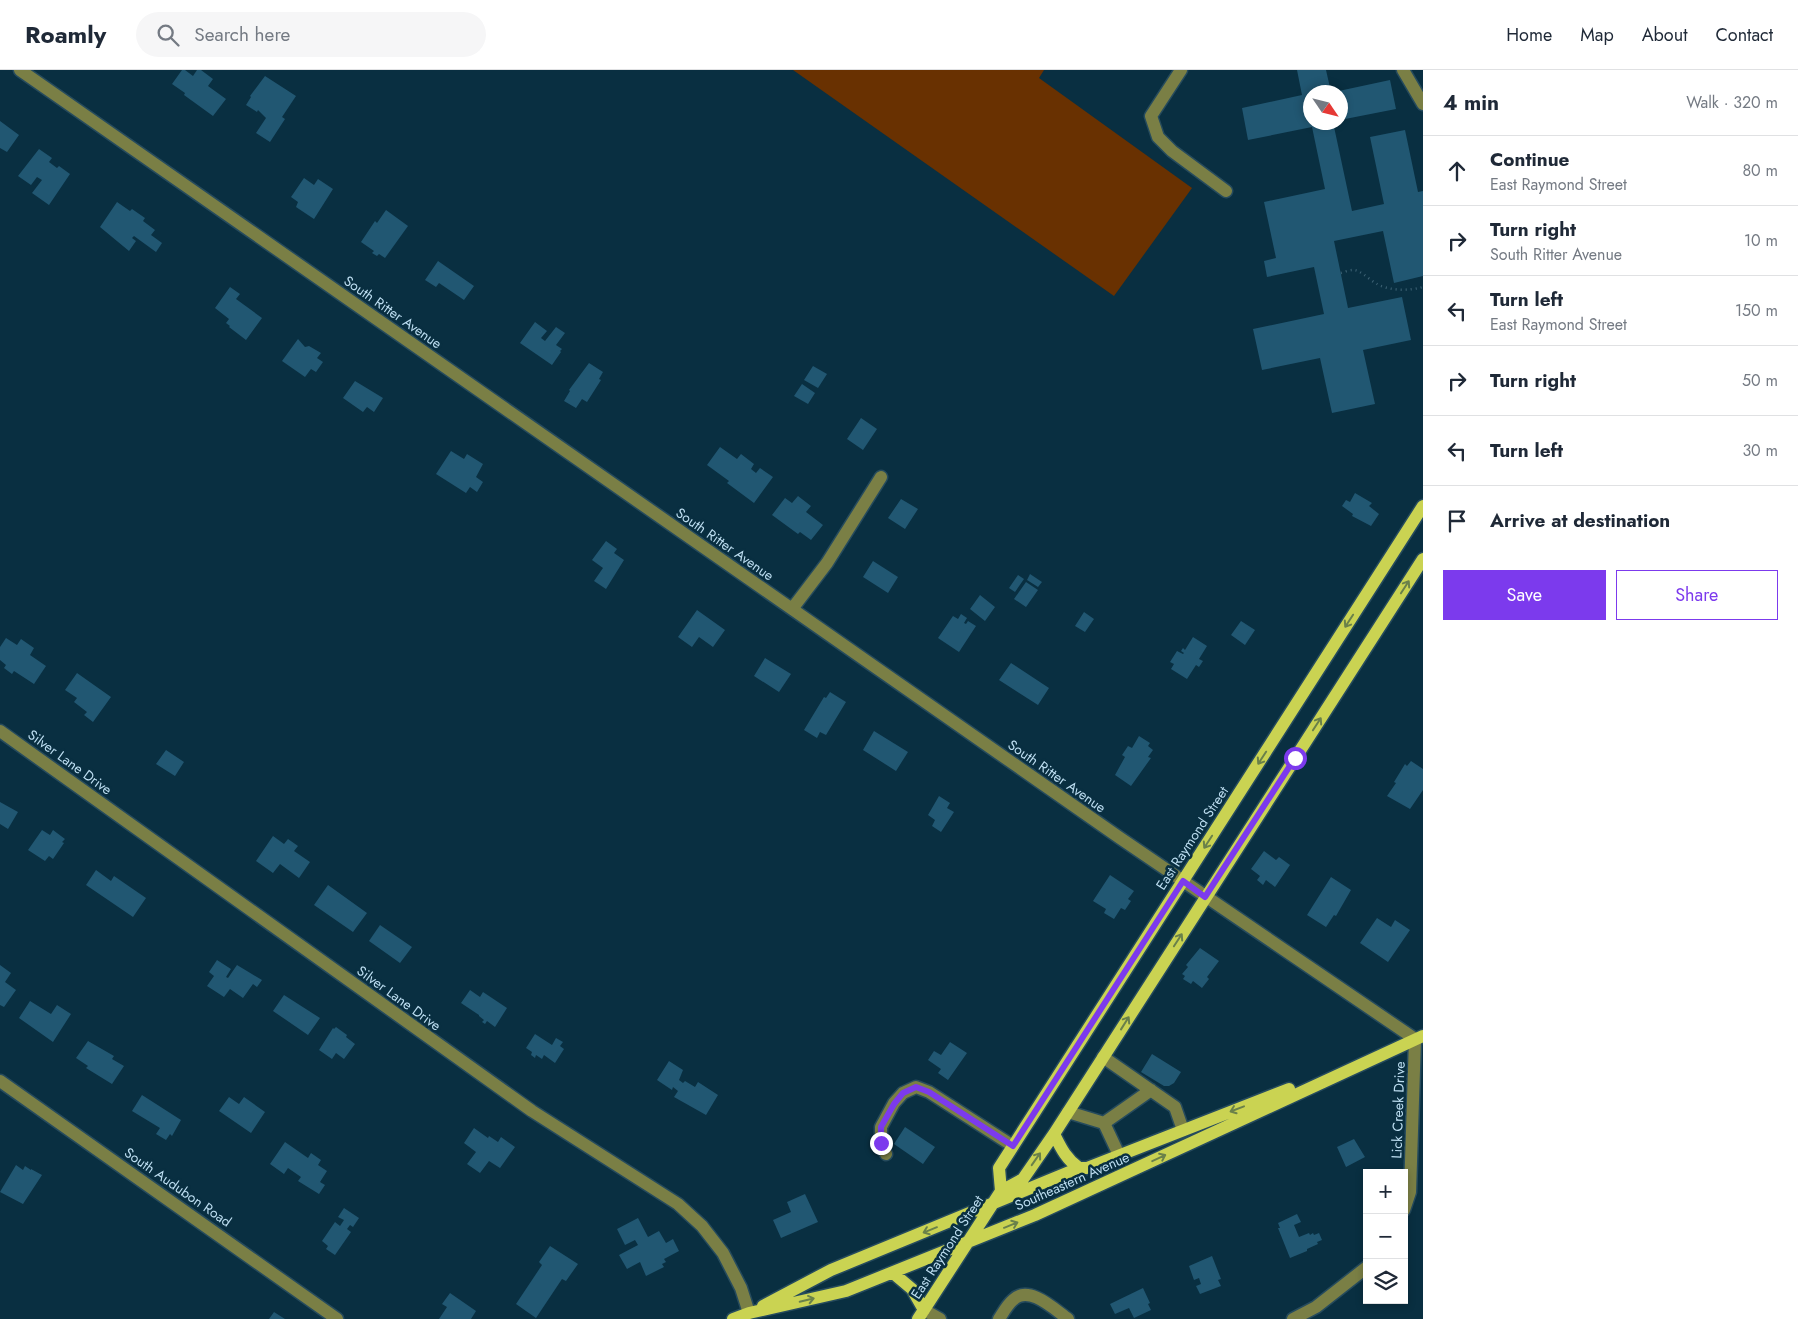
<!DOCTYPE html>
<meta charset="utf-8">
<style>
:root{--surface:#fff;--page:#f6f6f7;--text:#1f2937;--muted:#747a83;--line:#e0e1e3;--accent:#7c3aed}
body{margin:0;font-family:Jost,sans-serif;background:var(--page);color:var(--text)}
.controls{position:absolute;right:15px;bottom:15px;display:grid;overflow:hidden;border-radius:0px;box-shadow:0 2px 8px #0003}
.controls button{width:45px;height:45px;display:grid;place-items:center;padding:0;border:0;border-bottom:1px solid var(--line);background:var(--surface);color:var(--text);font:25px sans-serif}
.compass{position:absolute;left:1303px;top:15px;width:45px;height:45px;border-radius:50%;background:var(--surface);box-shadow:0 2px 8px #0003;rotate:125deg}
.stop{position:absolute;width:15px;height:15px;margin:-11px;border:4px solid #7c3aed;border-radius:50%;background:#fff}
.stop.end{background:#7c3aed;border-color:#fff;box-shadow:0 1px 5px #0008}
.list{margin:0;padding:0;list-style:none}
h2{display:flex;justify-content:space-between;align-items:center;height:65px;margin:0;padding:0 20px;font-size:21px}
h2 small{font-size:16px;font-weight:400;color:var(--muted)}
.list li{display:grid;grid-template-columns:32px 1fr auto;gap:15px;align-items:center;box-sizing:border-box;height:70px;padding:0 20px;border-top:1px solid var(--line)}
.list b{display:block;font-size:19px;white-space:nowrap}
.list p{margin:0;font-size:16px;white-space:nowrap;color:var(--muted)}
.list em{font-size:16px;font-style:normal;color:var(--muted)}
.actions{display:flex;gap:10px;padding:15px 20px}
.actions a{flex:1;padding:11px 0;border:1px solid var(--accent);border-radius:0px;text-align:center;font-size:18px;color:var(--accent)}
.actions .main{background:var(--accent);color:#fff}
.icon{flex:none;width:28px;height:28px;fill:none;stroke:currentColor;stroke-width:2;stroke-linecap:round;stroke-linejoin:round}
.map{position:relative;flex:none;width:1423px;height:1249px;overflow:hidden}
header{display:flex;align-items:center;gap:30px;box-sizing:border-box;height:70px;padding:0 25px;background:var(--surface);border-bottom:1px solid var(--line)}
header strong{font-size:24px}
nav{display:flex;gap:28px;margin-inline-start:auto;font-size:18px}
.search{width:350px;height:45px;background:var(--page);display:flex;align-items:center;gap:12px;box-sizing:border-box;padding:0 18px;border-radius:28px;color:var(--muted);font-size:19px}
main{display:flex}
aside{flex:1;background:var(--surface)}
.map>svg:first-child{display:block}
.green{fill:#693101}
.building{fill:#215772}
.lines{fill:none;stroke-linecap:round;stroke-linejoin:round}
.minor-casing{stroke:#264b5d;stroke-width:15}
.major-casing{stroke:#264b5d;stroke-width:15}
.path{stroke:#3f6476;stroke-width:2.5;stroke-dasharray:1 4;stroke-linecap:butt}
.minor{stroke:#7a7f45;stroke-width:12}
.major{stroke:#cad352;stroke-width:12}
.oneway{stroke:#6a814a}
.route{stroke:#7c3aed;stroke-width:6}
.labels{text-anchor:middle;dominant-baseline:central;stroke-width:5;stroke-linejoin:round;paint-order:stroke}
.street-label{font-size:14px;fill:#bddef1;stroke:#092f41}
</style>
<header>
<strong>Roamly</strong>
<div class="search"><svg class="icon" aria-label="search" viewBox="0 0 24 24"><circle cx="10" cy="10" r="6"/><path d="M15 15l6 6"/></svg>Search here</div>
<nav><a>Home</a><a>Map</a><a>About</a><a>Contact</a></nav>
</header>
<main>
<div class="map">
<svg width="1423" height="1249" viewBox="0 0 1423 1249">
<rect width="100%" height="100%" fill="#092f41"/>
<!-- green -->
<path class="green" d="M793,0h251l-5,8 153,110 -78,108z"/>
<!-- building -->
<path class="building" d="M182,0h3l8,6 4,-6h4l12,9 -5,7 18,13 -13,17 -29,-21 1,-2 -13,-9z
M1297,0h29l5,22h-21v30h23l19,89 32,-7 -14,-67 35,-7 13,62 5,-1v85l-29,7 -11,-52 -49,10 14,67 54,-11 9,43 -48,10 12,54 -43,9 -12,-55 -58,12 -9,-41 71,-15 -10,-47 -47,10 -3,-16 12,-3 -12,-56 61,-13 -13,-62 -64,13 -6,-32 60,-13z
M265,6l31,20 -14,21 3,2 -15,23 -14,-9 10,-15 -8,-8 -1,2 -11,-7 5,-8 -1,-1z
M1390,10l6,29 -56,11v-28h-6z
M0,51l19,14 -12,17 -7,-4z
M39,79l13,9 -3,4 8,6 2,-2 11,8 -21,31 -17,-12 10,-13 -5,-3 -6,8 -13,-9z
M304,108l10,7 4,-6 15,10 -19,30 -18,-12 2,-5 -7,-5z
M117,132l13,9 2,-2 13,9 -2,3 12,9 -4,5 11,8 -6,9 -22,-16 -2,2 4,3 -7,10 -29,-24z
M386,140l22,16 -23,32 -6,-4 -2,2 -5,-3 2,-2 -13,-9 14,-21 2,2z
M438,191l36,25 -10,14 -25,-17 -3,4 -11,-7z
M230,217l10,7 -4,5 26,19 -16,22 -17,-13 1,-1 -4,-3 3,-4 -14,-11z
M535,252l12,9 -6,7 4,3 11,-14 9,6 -9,12 6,4 -2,2 1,1 -9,13 -32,-22z
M298,269l7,8 4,-1 12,7 -4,5 6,4 -7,10 -5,-3 -6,8 -23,-16z
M589,293l14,9 -4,7 2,1 -14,22 -5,-3 -6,9 -12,-7 6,-10 -1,-1z
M813,296l14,8 -9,14 -14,-8z
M355,311l28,17 -9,14 -7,-5 -4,5 -20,-14z
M802,314l13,9 -7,11 -14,-8z
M861,348l16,11 -14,21 -16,-11z
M720,377l17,12 4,-5 13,10 -3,5 5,4 4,-5 13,9 -19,26 -27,-20 2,-2 -22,-16z
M451,381l13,8 3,-5 16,10 -7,13 7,5 -6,10 -7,-5 -4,6 -30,-19z
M1355,423l17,10 -3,3 10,8 -8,12 -19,-10 1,-2 -11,-8 4,-6 4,2z
M798,426l13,10 -5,6 17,13 -12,15 -11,-8 -2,2 -26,-19 13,-17 7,5z
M901,429l17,10 -13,20 -17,-11z
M606,471l11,8 -3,4 10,7 -18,29 -12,-8 9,-13 -11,-8z
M873,491l25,16 -10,16 -25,-16z
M1030,504l12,8 -4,5 -11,-7z
M1018,505l6,4 -9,13 -6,-4z
M1026,512l12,8 -12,17 -12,-8z
M980,525l15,12 -10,14 -15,-12z
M697,540l28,20 -12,17 -14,-10 -7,10 -14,-10z
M1084,542l10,7 -9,13 -10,-6z
M961,544l6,4 -3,5 2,1 2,-3 8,5 -17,26 -21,-14 15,-22 5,3z
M1241,551l14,9 -10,15 -14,-10z
M1193,567l14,9 -8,13 4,2 -4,6 -3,-2 -9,14 -16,-10 3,-5 -4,-2 7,-11 6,3 1,-1 -3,-2 2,-3 2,2z
M6,568l11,7 4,-6 13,9 -4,7 16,11 -12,18 -20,-13 -2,3 -8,-6 2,-3 -6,-5v-13z
M765,588l26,16 -12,18 -25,-16z
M1011,593l38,25 -11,17 -39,-25z
M77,603l34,24 -18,25 -9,-7 3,-3 -13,-10 3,-4 -12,-8z
M830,622l16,10 -20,33 -6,-3 -3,6 -13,-8 20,-33 2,1z
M874,661l34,21 -12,19 -33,-21z
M1139,666l11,7 -2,3 5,4 -5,7 3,1 -20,28 -16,-11 10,-18 -3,-2 6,-9 4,2z
M166,680l18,12 -9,14 -19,-12z
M1411,691l12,8v21l-13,19 -23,-13 9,-13 -2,-1 11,-18 2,2z
M939,726l11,7 -3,5 7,4 -13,20 -9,-6 3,-6 -7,-5z
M0,732l18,10 -10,17 -8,-5z
M42,760l8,5 3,-5 12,9 -3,3 2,1 -11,16 -4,-3 -4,5 -17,-11z
M273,766l11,8 4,-5 10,7 -4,5 16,11 -11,16 -19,-14 -7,9 -17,-12z
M1264,781l12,9 3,-3 11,8 -15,22 -9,-7 -3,5 -6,-5 3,-4 -9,-7z
M96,800l15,11 3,-5 32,22 -13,19 -47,-32z
M1110,805l24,16 -6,8 3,2 -6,9 -4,-2 -7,11 -10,-6 2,-4 -13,-8z
M1331,807l20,13 -15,26 -2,-1 -8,12 -19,-12z
M328,815l39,28 -14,19 -39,-27z
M1377,848l14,9 4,-7 15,10 -22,32 -28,-19z
M380,855l32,22 -12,16 -31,-22z
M1200,878l19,13 -12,16 2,2 -7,9 -9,-7 -2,3 -8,-5 2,-3 -3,-2 6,-7 -2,-2z
M217,890l14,9 -5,8 2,1 9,-13 25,15 -5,7 -4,-3 -10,14 -13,-9 -6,8 -17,-11 7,-10 -5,-4z
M0,895l11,8 -6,9 11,8 -12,17 -4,-2z
M470,920l10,7 3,-5 24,16 -12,19 -8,-6 -2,3 -3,-2 2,-2 -5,-4v-1l-18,-12z
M284,925l36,23 -12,17 -35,-24z
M30,931l21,13 6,-9 14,9 -18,28 -34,-24z
M336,957l11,8 -1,2 9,7 -11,15 -8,-6 -4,6 -13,-9 14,-22 1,1z
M535,964l17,11 4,-7 7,4 -3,4 4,3 -9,14 -11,-8 -2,4 -6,-4 -1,3 -4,-3 1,-3 -6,-4z
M88,971l26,15 -2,3 12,7 -12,18 -26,-16 2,-2 -12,-8z
M950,972l17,11 -19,27 -10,-7 3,-4 -13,-9 6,-9 7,4z
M1152,984l29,18 -7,11 -5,3h-5l-23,-14z
M669,991l14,9 -4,10 4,3 2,-2 10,6 3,-5 20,13 -12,20 -32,-18 4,-6 -5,-4 -1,3 -15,-10z
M142,1025l39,25 -9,16 -2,-2 -4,6 -10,-6 4,-6 -28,-17z
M229,1027l10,7 5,-7 21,15 -14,21 -32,-22z
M905,1057l30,20 -12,17 -29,-20z
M474,1058l14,10 1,-2 9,6 3,-5 14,10 -15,21 -11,-7 -9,12 -13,-9 9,-12 -12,-9z
M1354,1069l11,18 -19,10 -9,-20z
M285,1072l23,16 3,-5 10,7 -3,5 9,6 -7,11 5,3 -6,9 -21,-13 3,-4 -13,-9 -4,6 -14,-10z
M16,1095l7,5 2,-4 6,4v-1l11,6 -19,29 -23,-12z
M805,1124l13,28 -37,16 -8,-18 18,-8 -4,-10z
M344,1138l15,10 -6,9 -3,-2 -3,4 4,3 -16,23 -9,-6 2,-3 -6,-5 13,-19 5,4 4,-6 -6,-3z
M1297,1144l4,8 -7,3 5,12 10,-4 1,2 3,-2 1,2 5,-2 3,7 -5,2 1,2 -11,5v2l-17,7 -12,-30h2l-2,-5z
M638,1148l10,19 11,-6 7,12 7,-4 6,12 -15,8 2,3 -4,2 2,3 -18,9 -6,-14 -13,7 -8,-14 19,-10 -3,-5 -10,5 -8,-16z
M550,1176l28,18 -12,17 -4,-2 -26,39 -20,-14 26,-39 -3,-3z
M1212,1186l9,23 -3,1 3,6 -21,8 -4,-8 5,-2 -2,-6 -5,2 -5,-14z
M1143,1218l7,15 -2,1 3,6 -17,8 -5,-10 -14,6 -5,-10z
M450,1223l26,18 -5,8h-32l8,-12 -5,-3z
M274,1242l11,7h-16z"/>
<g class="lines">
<!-- minor casing -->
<g class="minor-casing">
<path id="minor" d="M20,0l1100,768 295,201 -5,153 -6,18
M1181,0l-30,46 7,21 14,14 54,40
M1403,0l20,34
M792,539l35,-46 54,-86
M0,661l532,380 146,93 24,22 21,27 18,35 8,25
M1103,987l72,50 8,23
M0,1011l337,238
M1068,1042l36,11 15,32
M1104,1053l47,-33
M886,1084l-5,-11v-16l13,-24 9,-10 13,-6 13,5 84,54
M924,1240l16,9
M999,1249c4,-6 8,-14 14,-19 16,-16 42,10 55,19
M1293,1249l23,-12 51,-40"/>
</g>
<!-- major casing -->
<g class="major-casing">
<path id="major" d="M1054,1064c7,14 12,25 25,34
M1001,1121l-2,-23 424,-662
M893,1203l19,16 12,21
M763,1236l68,-36 248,-102h8l202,-79
M733,1249l16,-6 97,-22 189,-76 388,-179
M918,1249l83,-128 22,-12 31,-45 369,-575"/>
</g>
<!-- path -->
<path class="path" d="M1341,203c3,-1 8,-3 12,-3 8,0 16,10 24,14 13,7 32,7 46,3"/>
<!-- minor -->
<use href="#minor" class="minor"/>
<!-- major -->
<use href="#major" class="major"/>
</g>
<!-- one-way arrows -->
<defs><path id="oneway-shaft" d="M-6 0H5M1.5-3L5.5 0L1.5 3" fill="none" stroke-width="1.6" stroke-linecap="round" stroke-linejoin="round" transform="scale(1.25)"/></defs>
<g class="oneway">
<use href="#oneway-shaft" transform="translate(1405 517) rotate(-57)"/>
<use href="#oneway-shaft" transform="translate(1349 551) rotate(123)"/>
<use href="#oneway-shaft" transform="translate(1317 654) rotate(-57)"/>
<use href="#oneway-shaft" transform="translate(1262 688) rotate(123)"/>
<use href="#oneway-shaft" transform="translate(1208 772) rotate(123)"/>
<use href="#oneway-shaft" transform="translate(1178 870) rotate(-57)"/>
<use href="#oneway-shaft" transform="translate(1125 953) rotate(-58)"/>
<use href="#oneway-shaft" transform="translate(1237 1039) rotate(159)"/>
<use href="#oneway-shaft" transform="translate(1159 1088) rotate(-25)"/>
<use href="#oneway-shaft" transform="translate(1036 1089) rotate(-55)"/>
<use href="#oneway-shaft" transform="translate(1011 1155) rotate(-22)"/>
<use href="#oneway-shaft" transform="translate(930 1160) rotate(158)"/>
<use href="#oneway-shaft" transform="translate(807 1230) rotate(-13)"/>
</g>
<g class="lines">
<!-- route -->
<path class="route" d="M881,1073v-16l13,-23 9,-11 13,-6 13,5 84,54 170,-265 22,16 90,-139"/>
</g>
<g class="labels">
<!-- street labels -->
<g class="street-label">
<text transform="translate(393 242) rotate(35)">South Ritter Avenue</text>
<text transform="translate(725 474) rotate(35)">South Ritter Avenue</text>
<text transform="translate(70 692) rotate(36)">Silver Lane Drive</text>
<text transform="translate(1057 706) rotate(35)">South Ritter Avenue</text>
<text transform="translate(1192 768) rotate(-57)">East Raymond Street</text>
<text transform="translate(399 928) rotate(36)">Silver Lane Drive</text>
<text transform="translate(1398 1040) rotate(-88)">Lick Creek Drive</text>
<text transform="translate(1072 1111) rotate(-24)">Southeastern Avenue</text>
<text transform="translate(178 1117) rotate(35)">South Audubon Road</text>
<text transform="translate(947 1177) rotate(-57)">East Raymond Street</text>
</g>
</g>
</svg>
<div class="controls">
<button>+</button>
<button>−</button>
<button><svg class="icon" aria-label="layers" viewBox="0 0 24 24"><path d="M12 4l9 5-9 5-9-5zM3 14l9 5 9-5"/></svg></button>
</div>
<svg class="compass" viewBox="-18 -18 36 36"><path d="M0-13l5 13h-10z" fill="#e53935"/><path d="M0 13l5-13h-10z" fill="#747a83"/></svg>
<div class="stop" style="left:1295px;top:688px"></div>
<div class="stop end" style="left:881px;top:1073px"></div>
</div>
<aside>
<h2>4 min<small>Walk · 320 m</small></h2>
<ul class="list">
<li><svg class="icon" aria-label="ahead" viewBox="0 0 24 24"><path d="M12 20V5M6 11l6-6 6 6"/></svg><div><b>Continue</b><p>East Raymond Street</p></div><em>80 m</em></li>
<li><svg class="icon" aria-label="right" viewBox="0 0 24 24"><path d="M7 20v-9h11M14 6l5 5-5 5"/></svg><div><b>Turn right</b><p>South Ritter Avenue</p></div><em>10 m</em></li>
<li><svg class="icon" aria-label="left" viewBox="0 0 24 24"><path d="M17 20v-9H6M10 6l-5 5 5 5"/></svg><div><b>Turn left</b><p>East Raymond Street</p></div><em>150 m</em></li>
<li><svg class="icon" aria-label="right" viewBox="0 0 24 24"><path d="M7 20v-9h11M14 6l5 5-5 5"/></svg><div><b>Turn right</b></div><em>50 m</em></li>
<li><svg class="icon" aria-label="left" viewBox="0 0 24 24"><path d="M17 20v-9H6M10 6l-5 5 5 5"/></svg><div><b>Turn left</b></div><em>30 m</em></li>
<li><svg class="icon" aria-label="arrive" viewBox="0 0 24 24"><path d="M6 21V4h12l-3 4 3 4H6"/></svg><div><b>Arrive at destination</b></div></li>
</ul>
<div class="actions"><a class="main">Save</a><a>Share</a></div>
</aside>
</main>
